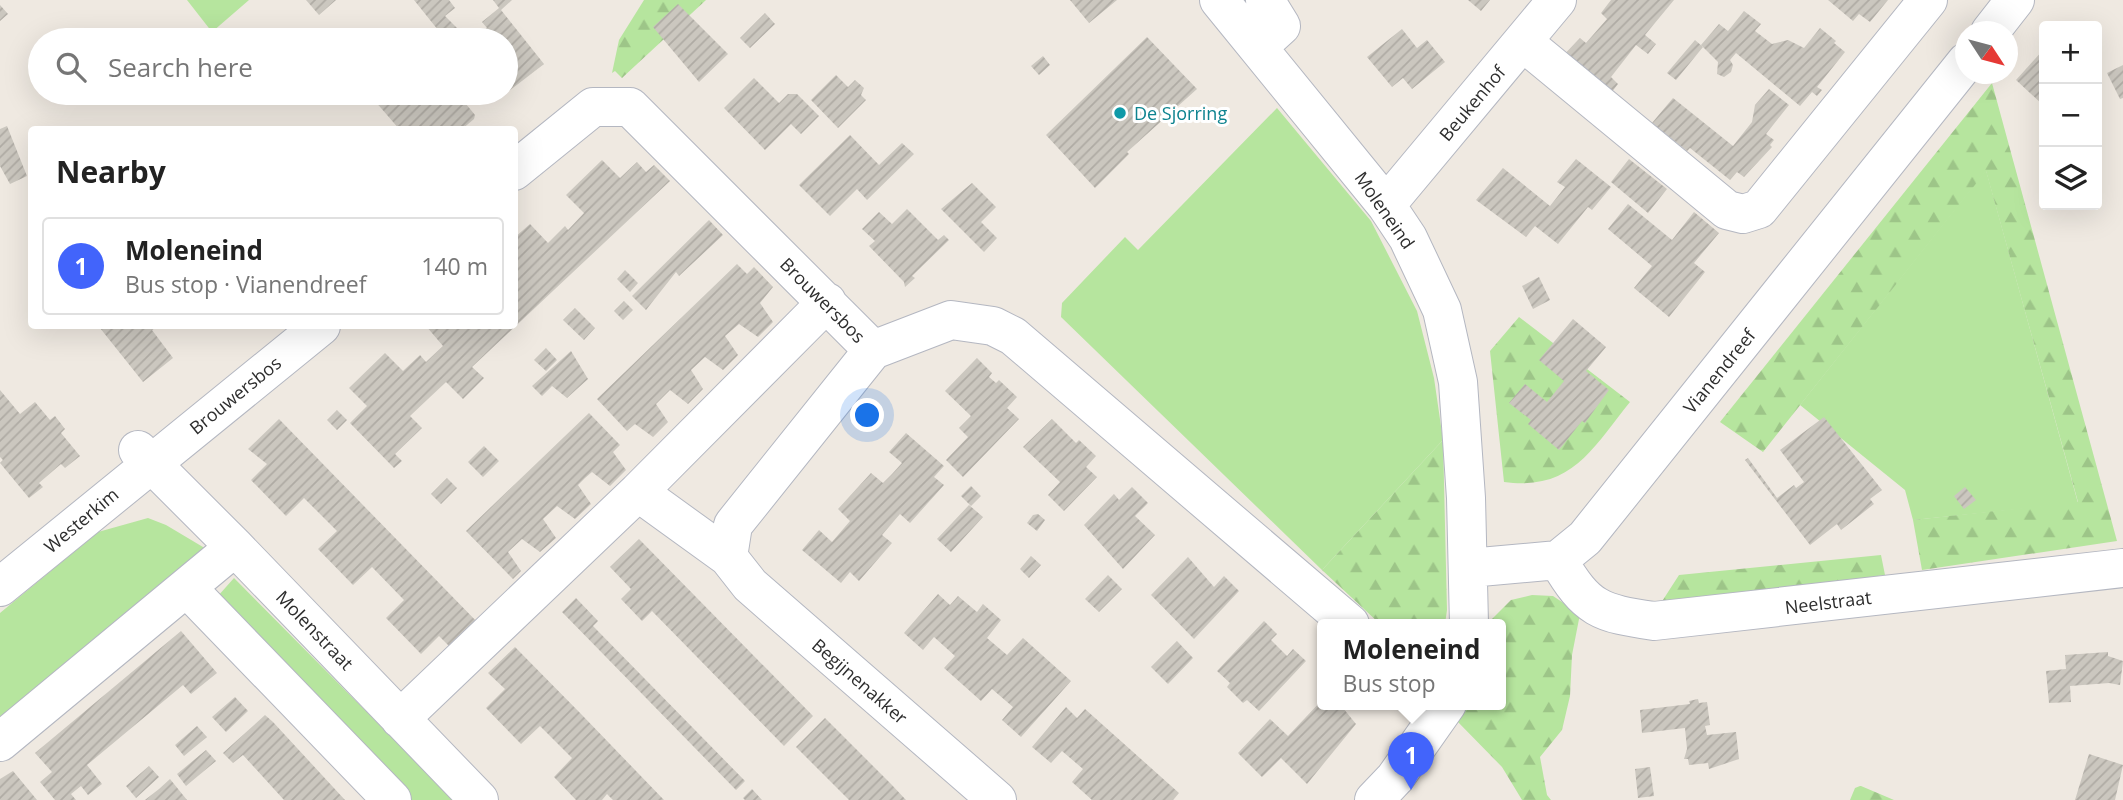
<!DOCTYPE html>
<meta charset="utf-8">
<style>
:root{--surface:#fff;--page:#f2f2f2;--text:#222;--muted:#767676;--line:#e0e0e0;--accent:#4264fb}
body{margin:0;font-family:"Open Sans",sans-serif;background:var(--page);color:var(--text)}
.controls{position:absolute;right:21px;top:21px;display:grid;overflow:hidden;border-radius:7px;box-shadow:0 7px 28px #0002}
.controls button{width:63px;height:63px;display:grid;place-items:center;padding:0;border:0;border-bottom:2px solid var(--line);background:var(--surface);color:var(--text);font:35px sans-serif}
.compass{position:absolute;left:1955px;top:21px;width:63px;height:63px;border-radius:50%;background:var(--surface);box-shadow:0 7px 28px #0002;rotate:126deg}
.you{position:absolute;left:868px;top:416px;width:24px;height:24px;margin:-18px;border:5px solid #fff;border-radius:50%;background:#1a73e8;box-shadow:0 0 0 10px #1a73e833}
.badge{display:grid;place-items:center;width:46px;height:46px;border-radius:50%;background:var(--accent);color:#fff;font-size:23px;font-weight:700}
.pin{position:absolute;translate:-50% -58px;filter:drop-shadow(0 2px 4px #0008)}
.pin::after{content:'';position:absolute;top:37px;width:24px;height:21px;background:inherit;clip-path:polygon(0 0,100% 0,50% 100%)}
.popup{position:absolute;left:1317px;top:619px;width:189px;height:91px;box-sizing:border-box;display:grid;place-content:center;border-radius:7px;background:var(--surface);filter:drop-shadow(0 2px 5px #0005);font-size:23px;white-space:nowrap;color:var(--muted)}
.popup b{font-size:26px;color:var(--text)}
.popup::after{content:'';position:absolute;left:50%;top:100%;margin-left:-14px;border:14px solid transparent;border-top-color:var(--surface)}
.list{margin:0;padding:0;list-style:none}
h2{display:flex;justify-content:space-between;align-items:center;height:91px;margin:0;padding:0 28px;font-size:30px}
h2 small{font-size:23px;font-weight:400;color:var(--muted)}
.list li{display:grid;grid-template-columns:46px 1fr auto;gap:21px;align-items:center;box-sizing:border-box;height:98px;margin:0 14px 14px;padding:0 14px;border:2px solid var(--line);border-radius:7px}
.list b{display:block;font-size:26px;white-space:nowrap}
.list p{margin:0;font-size:23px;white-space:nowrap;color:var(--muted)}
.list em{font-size:23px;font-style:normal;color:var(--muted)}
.icon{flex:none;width:38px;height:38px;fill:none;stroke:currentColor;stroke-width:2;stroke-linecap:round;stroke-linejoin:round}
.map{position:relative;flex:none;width:2123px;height:800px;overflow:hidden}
.search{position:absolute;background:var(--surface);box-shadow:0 7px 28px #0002;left:28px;top:28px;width:490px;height:77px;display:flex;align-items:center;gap:18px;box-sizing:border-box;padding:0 24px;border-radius:38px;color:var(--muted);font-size:26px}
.panel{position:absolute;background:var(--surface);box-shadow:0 7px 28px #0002;left:28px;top:126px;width:490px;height:203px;border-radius:7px}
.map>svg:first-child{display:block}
.grass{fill:#b6e59e}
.forest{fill:url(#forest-firs)}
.building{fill:url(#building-hatch)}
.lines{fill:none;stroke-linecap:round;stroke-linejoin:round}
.minor-casing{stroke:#b4b7c1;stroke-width:40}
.minor{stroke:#fff;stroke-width:38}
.culture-dot{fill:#0f9aa8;stroke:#fff;stroke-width:2.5}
.labels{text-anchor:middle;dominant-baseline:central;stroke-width:6;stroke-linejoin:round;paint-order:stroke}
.street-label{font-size:18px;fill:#2e2e2e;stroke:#fff}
.culture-label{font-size:18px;fill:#0d838f;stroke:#fff;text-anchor:start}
</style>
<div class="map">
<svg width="2123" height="800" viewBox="0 0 2123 800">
<defs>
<pattern id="forest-firs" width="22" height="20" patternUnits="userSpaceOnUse" patternTransform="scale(1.75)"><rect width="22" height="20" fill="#b6e59e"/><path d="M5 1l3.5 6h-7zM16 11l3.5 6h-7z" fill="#9dc588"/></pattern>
<pattern id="building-hatch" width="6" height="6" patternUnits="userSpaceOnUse" patternTransform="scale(1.75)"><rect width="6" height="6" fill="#cbc7bf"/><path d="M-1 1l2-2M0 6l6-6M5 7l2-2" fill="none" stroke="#afaba4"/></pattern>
</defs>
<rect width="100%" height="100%" fill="#efe9e1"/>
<!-- grass -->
<path class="grass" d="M187,0h62l-37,32z
M1277,108l94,113 46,90 17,67 9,62 -121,130 -261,-253 1,-14 63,-66 13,13z
M1986,170l92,333 -165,17 -8,-30 -105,-85z
M148,518l18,7 42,25 -208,173v-110l98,-81z
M234,578l220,222h-51l-185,-204z"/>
<!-- forest -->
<path class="forest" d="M644,0h62l-84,78 -7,-7 -3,2 7,-33z
M1992,83l125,458 -195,29 -9,-50 165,-18 -92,-331 -223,281 -43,-30z
M1519,317l111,85c-38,47 -58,89 -126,80l-14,-131z
M1443,440l4,170 -2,14h-65l-58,-54z
M1881,555l4,20 -226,31 20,-31z
M1532,595l21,1 27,18 -8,41 -2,41 -8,34 -22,27 7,38 4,5h-29l-20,-33 -46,-47 11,-16h33v-80h-13l24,-24z
M1860,786h1l33,14h-44l5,-12z"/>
<!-- building -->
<path class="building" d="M306,0h30l-17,15z
M414,0h35l6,8 -10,8 24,24h-23z
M493,0h19l-11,10 43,54 -35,27 -3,-4v-47h-35l16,-12 -5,-6 17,-14z
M1070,0h47l-28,23z
M1468,0h22l-9,11z
M1611,0h63l-29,35 11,9 -8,10 -12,-9 -25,32 7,7 -10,13 -47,-39 19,-20 6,5 21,-24 -6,-6z
M1828,0h60l-18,22 -11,-8 -6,7z
M678,4l50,50 -29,28 -46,-55z
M0,5l8,9 -8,7z
M1744,11l17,13 -6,7 17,13 16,-4 16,8 16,-20 16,13 -2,2 11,9 -28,35 5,3 -5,6 -5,-4 -12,14 -64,-53 -6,7 3,5 -2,7 -7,5 -7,-3 1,-12 -17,-17 18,-21 9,7z
M765,13l10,11 -25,24 -10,-10z
M1402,29l15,19 10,-8 18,22 -33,27 -9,-11 -11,9 -25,-30z
M1147,37l50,52 -70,63 2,2 -34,34 -49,-53z
M1695,40l8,7 -27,33 -9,-7z
M2044,49v57l-28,-26z
M1043,56l7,9 -11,10 -8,-9z
M2123,65v33l-3,1 -13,-26z
M836,75l12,12 7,-7 9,8 -3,7 5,5 -28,28 -27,-28z
M754,78l25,25 9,-9h9l22,22 -18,18 -10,-10 -26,26 -41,-42z
M1769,89l20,16 -23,29 8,6 -4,5 2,2 -28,30 -7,-5 -7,8 -40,-32 -3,3 -35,-28 21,-25 60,48 19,-24 3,-17z
M368,93h89l18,22 -1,4 -13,11h-61z
M7,126l20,50 -17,8 -10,-18v-37z
M850,135l29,30 23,-22 12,11 -47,46 -10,-11 -27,27 -31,-31z
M1576,159l35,28 -19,23 -4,-3 -30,37 -23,-18 -9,11 -50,-37 27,-32 47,38 15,-19 -8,-5z
M1629,159l38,30 -19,24 -37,-31z
M602,160l18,18 17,-16 9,10 8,-7 16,16 -198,186 12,11 -21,21 -17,-17 -36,34 12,12 -27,26 7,7 -8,7 -44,-45 17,-17 -18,-18 36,-35 18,18 17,-16 6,7 17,-16 -17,-20h88v-88l16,-14 18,19 17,-17 3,4 16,-17 -18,-18z
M972,183l24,24 -15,15 16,16 -13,14 -43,-43z
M1628,204l44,36 22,-28 25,21 -25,30 11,9 -36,45 -35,-29 18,-22 -44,-37z
M907,209l31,31 6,-5 5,5 -37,36 3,2 -10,9 -1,-5 -35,-36 6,-5 -13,-12 17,-17 13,12z
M709,220l14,15 -44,41 -3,-4 -30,38 -14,-14z
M737,264l10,10 7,-7 19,20 -13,16 13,19 -15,15 -19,-13 -14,12 13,19 -15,15 -18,-13 -14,13 12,19 -15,15 -18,-14 -14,14 12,18 -15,15 -18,-13 -8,7 -30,-32z
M625,270l13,13 -8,9 -13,-13z
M1539,277l11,23 -17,9 -11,-23z
M624,301l9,9 -10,10 -9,-9z
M575,308l20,20 -11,12 -21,-20z
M1573,319l33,28 -20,24 23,19 -24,33 -3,-2 -23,29 -31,-26 3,-4 -22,-17 16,-19 22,18 17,-21 -25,-21z
M103,326h55l-6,4 21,28 -30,24 -43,-54z
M546,348l11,12 -11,11 -12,-11z
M571,351l17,28 -21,19 -15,-12 -10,10 -10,-10z
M977,358l15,15 -3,4 7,6 3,-3 18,17 -10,11 12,11 -56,58 -17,-17 22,-23 -9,-9 12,-12 -26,-25z
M0,390l20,24 15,-12 15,18 5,-4 10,13 -4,4 19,23 -15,12 -4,-4 -22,19 4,4 -14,11 -29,-35 3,-3 -3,-3z
M337,410l10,10 -10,10 -10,-10z
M589,413l31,32 -7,7 13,18 -16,16 -18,-14 -7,6 -7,7 13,19 -16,15 -18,-13 -14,13 13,19 -16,14 -18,-13 -14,13 13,19 -8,8 -47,-48z
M1824,417l58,73 -12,9 4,5 -33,26 -4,-6 -27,21 -65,-85 3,-2 29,40 17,-13 2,3 8,-6 -24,-32z
M279,419l203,208 -26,26 -17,-17 -18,18 -35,-36 18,-18 -32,-33 -19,18 -35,-36 19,-18 -33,-33 -18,18 -35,-36 16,-16 -19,-15z
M1052,419l24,24 3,-3 17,16 -10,11 11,10 -33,34 -16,-16 12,-13 -37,-35z
M906,433l38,33 -10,11 10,8 -34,38 -10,-9 -18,21 10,8 -33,38 -9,-9 -9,11 -39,-33 17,-20 13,12 18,-21 -12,-12 33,-36 12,10 9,-9 10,-11 -13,-11z
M484,446l15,15 -16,16 -15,-15z
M447,478l10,10 -16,16 -10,-10z
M971,486l10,10 -10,10 -10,-10z
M1132,487l16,16 -13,13 20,19 -32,34 -39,-44 30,-31 5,6z
M1965,487l11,13 -12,9 -10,-13z
M969,505l14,12 -32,35 -14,-13z
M1038,514l7,6 -8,11 -10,-8 6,-8z
M639,539l174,177 -29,30 -132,-135 -10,10 -21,-22 10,-10 -21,-22z
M1031,556l10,9 -12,13 -9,-9z
M1188,557l26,30 10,-11 15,15 -45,48 -43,-44z
M1108,575l14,14 -23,23 -14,-13z
M938,594l12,11 8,-9 19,16 6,-8 18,16 -14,18 20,17 16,-17 48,43 -50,56 -19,-17 11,-13 -21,-18 -11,12 -37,-33 11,-12 -21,-19 -11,13 -19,-17z
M576,598l22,23 -5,5 152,155 -9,9 -174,-178z
M1264,621l13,13 -6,6 16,16 6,-7 13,12 -47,50 -12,-11 -4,3 -16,-16 3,-4 -13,-12z
M181,631l36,42 -26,21 -8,-9 -96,80 15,19 -14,11 -7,-9 -10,8 5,6h-21l-15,-18 12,-10 -17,-19z
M1177,641l16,17 -25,26 -17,-17z
M515,647l67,68 82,85h-51l-6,-6 -5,6h-26l-22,-23 18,-19 -32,-32 -19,18 -35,-36 19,-19 -17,-16z
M2108,652v4l15,5 -3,24 -11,-2 -39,3 1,16 -22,1 -3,-32 20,-2 -1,-14z
M235,697l13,14 -22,21 -14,-15z
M1698,699l1,4 8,-1 3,23 -5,1 2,9 29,-3 3,27 -30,10 -1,-6 -19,2 -1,-6h-4l3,-10 -2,-21 -43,5 -2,-23 50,-6 -1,-3z
M1322,700v4h14l7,4 13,16 -49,60 -26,-26 -19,19 -24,-24 32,-34 18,17z
M1066,707l11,11 8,-9 94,84 -6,7h-81l-20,-18 11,-13 -21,-18 -11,12 -19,-16z
M265,715l8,7 72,78h-61l-41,-45 -10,8 -10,-10z
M825,718l66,66 15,16h-57l-53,-53z
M197,726l10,11 -23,19 -9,-11z
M206,750l10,11 -30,25 -9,-12z
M2089,754l34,11 -8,35h-40z
M149,766l10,11 -23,21 -10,-12z
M1650,767l4,29 -16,2 -3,-29z
M13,771l24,29h-37v-21z
M170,779l17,21h-42l14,-11z
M752,789l10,11h-17l-2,-2z"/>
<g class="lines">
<!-- minor casing -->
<g class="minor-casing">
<path id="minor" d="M1219,0l167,205 22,33 34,72 16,72 8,116 3,126
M1990,32l25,-32
M1523,42l204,168 16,4 16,-5 169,-209
M1258,47l23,-21 -16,-26
M514,171l79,-64h37l243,243
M1386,205l171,-205
M138,450l97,97 244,253
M638,492l90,65 22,28 247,215
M728,557l5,-32 140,-175 78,-30 42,6 20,10 337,288
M1558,560c29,50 42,53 96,61l469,-53
M1469,568l89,-8 27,-22 381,-476
M0,587l321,-261
M187,588l205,212
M400,719l238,-227 189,-190
M0,742l235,-195
M1374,800l21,-22 52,-74"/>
</g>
<!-- minor -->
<use href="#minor" class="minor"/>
</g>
<!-- markers -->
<circle class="culture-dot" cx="1120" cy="113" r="7"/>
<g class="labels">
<!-- street labels -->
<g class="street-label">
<text transform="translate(1472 103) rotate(-50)">Beukenhof</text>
<text transform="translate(1385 210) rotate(55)">Moleneind</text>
<text transform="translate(823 300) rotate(45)">Brouwersbos</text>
<text transform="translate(1719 371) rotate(-51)">Vianendreef</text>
<text transform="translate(235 395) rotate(-39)">Brouwersbos</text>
<text transform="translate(81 520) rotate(-40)">Westerkim</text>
<text transform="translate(1828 602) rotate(-7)">Neelstraat</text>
<text transform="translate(315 630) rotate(46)">Molenstraat</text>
<text transform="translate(860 681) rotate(41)">Begijnenakker</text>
</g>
<!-- culture labels -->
<g class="culture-label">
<text x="1134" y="113">De Sjorring</text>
</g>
</g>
</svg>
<div class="controls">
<button>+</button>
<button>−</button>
<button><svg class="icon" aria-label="layers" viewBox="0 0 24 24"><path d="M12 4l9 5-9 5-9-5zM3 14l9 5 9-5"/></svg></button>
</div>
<svg class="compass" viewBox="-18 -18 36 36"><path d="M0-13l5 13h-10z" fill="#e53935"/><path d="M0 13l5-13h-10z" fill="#767676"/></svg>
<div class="you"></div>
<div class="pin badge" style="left:1411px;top:790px">1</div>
<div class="popup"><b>Moleneind</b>Bus stop</div>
<div class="search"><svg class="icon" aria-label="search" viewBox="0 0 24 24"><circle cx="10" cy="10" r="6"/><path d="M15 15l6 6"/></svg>Search here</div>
<section class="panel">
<h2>Nearby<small></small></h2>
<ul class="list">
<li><span class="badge">1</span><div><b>Moleneind</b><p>Bus stop · Vianendreef</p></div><em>140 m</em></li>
</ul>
</section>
</div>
